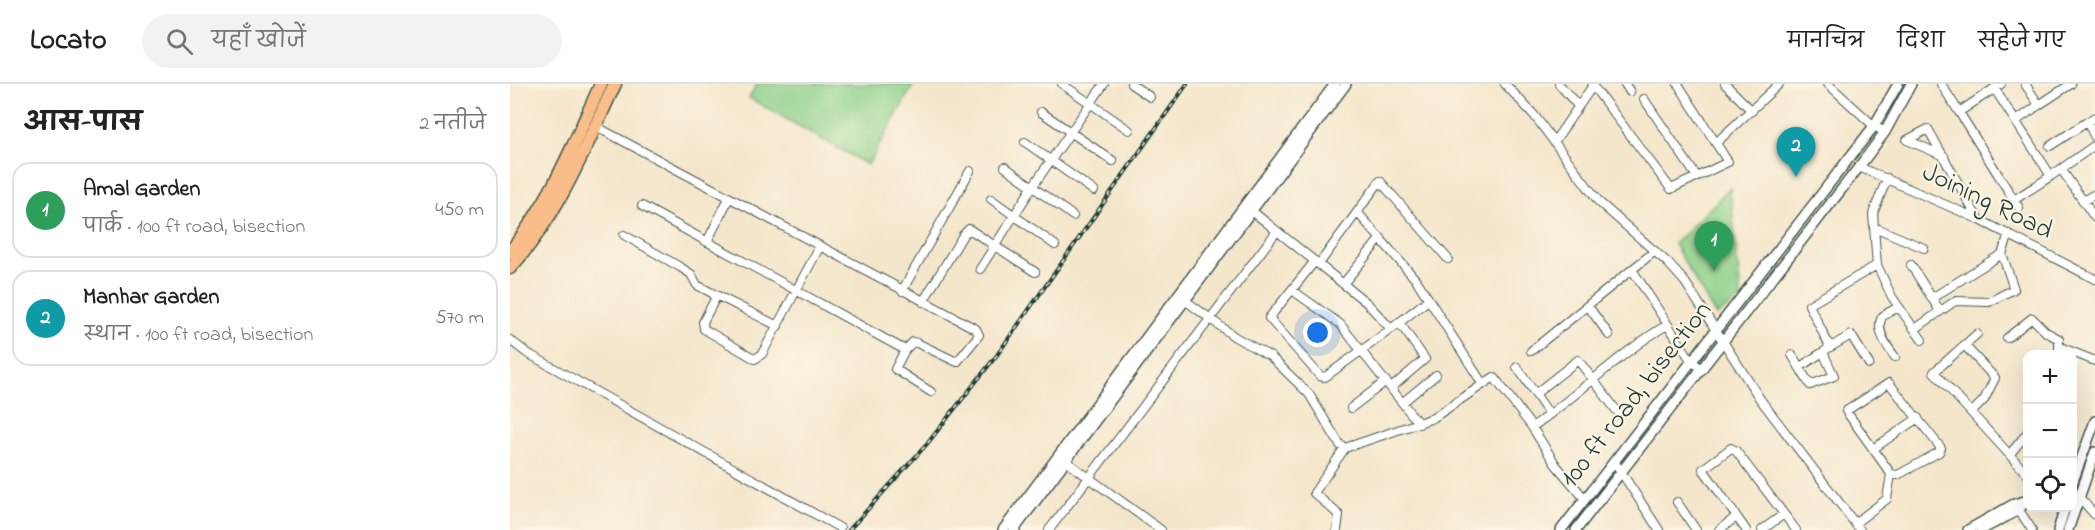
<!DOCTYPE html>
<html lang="hi">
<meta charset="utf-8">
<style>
:root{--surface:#fff;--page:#f2f2f2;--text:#222;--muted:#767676;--line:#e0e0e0;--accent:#ea580c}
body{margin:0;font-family:"Indie Flower","Playpen Sans Deva",sans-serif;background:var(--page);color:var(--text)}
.controls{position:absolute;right:18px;bottom:18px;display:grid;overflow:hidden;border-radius:12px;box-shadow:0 6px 24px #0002}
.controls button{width:54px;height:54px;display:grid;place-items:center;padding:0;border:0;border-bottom:2px solid var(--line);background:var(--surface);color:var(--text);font:30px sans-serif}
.you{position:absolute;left:808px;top:249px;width:21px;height:21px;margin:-15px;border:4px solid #fff;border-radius:50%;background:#1a73e8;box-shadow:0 0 0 9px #1a73e833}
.badge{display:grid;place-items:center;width:39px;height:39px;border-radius:50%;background:var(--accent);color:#fff;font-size:20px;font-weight:700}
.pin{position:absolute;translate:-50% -50px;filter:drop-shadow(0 2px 3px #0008)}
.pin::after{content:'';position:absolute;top:32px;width:21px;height:18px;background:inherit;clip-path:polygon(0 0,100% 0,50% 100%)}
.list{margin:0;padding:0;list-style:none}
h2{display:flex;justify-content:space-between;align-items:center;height:78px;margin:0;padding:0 24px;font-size:26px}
h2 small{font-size:20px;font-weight:400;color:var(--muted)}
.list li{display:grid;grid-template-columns:39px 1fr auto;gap:18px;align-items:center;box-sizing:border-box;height:96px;margin:0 12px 12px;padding:0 12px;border:2px solid var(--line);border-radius:18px}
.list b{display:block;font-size:22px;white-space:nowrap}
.list p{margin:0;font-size:20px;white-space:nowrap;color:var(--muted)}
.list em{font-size:20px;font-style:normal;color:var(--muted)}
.icon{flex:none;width:33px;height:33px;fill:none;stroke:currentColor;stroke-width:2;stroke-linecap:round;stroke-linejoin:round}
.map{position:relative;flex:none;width:1585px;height:446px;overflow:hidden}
header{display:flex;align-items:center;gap:36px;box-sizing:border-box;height:84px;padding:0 30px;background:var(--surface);border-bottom:2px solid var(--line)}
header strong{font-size:28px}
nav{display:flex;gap:33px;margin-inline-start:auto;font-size:21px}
.search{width:420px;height:54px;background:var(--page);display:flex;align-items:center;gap:15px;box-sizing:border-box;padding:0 21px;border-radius:33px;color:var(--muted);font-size:22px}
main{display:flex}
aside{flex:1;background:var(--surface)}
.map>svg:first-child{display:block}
.green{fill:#8dd18a;stroke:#56875f;stroke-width:1.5}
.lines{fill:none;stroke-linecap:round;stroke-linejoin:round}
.minor-casing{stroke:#3f564b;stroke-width:10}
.tertiary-casing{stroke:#3f564b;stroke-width:12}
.trunk-casing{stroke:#3f564b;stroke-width:15}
.minor{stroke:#fff;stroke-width:8}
.tertiary{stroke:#fff;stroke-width:9}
.trunk{stroke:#f8bd88;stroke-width:12}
.rail-casing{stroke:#1f3d34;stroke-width:4}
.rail{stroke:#fcf5e5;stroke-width:1.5;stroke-dasharray:4.5;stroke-linecap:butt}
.labels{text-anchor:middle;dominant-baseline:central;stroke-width:4.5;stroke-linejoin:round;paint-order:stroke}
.street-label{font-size:27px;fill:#1f3d34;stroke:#fcf5e5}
</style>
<header>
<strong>Locato</strong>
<div class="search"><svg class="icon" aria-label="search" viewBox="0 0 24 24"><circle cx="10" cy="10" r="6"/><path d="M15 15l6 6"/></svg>यहाँ खोजें</div>
<nav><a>मानचित्र</a><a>दिशा</a><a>सहेजे गए</a></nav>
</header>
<main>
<aside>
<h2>आस-पास<small>2 नतीजे</small></h2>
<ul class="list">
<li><span class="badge" style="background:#2e9e5b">1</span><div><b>Amal Garden</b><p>पार्क · 100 ft road, bisection</p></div><em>450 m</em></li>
<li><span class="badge" style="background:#0f9aa8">2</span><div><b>Manhar Garden</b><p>स्थान · 100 ft road, bisection</p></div><em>570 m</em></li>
</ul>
</aside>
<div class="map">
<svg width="1585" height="446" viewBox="0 0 1585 446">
<rect width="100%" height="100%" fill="#fcf5e5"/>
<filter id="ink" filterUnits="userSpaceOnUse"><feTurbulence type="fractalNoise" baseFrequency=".0167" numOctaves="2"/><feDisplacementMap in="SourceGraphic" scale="12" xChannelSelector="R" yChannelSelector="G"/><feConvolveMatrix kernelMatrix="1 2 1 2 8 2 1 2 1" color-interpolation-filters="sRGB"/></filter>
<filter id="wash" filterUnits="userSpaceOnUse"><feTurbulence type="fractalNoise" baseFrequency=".008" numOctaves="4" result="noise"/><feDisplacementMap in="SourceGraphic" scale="24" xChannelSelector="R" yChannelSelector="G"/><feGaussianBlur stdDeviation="1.35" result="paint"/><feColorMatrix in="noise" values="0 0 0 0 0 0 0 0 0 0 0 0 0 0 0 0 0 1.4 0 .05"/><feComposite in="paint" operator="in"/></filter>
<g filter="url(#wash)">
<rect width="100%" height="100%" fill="#f4e6cb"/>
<!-- green -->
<path class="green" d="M247,0h157l-46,81 -119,-67z
M1220,104l11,110 -25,18 -42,-72z"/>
</g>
<g filter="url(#ink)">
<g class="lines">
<!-- minor casing -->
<g class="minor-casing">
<path id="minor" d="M552,0l67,46
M621,0l19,13
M995,0l29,31 65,87 69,61 17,19 75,117 100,131
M1049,0l19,22
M1115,0l5,8
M1215,0l27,27
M1318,0l46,42 11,6
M1431,0l18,28 42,-28
M1515,0l14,21 32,-21
M1083,2l78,103 57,-27 -50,-78
M1484,4l57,88 10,-7 34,49
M1134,15l53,78
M531,28l72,49
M1449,28l60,96
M1585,33l-8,5 8,15
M1506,37l23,-16
M85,42l381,203 3,6 -22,27 -40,-19 -4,-1 -8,8 -10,19 36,23
M515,58l69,49
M1044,58l40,-58
M1207,58l62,-58
M1540,62l37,-24
M1434,72l-37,-16 21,-11 50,90
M495,83l68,49
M1349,83l119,52 117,60
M1551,85l34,-24
M1377,94l-14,36 4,51 15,32 30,43
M481,115l64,46
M1504,116l37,-24
M1573,117l12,-7
M132,122l263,144
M737,123l120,96 24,26 37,-29
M848,129l59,68 65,102
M1364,143l50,21
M114,151l56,32 11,7 6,11 17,9 1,5 -12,23 1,7 51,30 7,-5 58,-108
M197,158l22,-44
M805,177l-46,57 51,58 5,1 66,-48
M809,180l61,-83 68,78
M1401,181l29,46
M470,185l53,-83 71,-102
M1123,187l59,91 11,7
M833,200l38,-46
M782,206l48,34 79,100
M392,207l68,-120
M204,210l64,32
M672,214l53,39 36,20 38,37 31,51 5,3 88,-30 61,-41 38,50c47,-32 86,-73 135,-102
M1422,214l70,-44
M413,218l40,-67 6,-6 66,43
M1078,222l21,29
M1405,245l40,-28 34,1 25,-13 -12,-35 7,-20
M1467,250l-43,38 94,103
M1497,254l25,-20 14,14 13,7v15
M0,256l17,13 313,175
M1455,262l30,32 -11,22 -12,12
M1320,263l-21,-42 68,-40
M1550,263l35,14
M1317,265l24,-14 18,29
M1021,267l124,-100
M1282,271l18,30 24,-9 -11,-24 -23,15
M1385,273c-7,-9 -20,-28 -13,-40 3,-4 12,-7 17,-10
M1007,283l32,47
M1379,299l52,65 -2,4 -41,23 -7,-1 -45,-63z
M881,304l34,-29 -26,-37
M1025,310l43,-34 42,55
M893,318l33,-27
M841,324l35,-27
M1022,343l24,38 29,34
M1363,365l45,-31
M1500,370l18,-22
M553,375l98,71
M1104,377l45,69
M1569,413l16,18
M1167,418l19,28
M1509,426l13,20
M1345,439l32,-24 4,-25
M539,446l228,-299
M827,446l2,-15 -25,-22 31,-45
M1209,446l17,-13
M1236,446l-43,-61 28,-21 5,3 60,79
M1252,446l22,-16"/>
</g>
<!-- tertiary casing -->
<g class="tertiary-casing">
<path id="tertiary" d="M1562,400l23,-63
M493,446l332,-446
M504,446l332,-446
M1051,446l313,-404 24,-42
M1066,446l283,-363 26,-35 26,-48
M1458,446l46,-26 14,-4
M1471,446l38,-20 6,-9
M1548,446l7,-22
M1558,446l27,-78"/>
</g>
<!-- trunk casing -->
<g class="trunk-casing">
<path id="trunk" d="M0,168c41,-50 64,-109 91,-168
M0,184c48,-52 75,-120 105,-184"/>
</g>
<!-- minor -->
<use href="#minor" class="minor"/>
<!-- tertiary -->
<use href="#tertiary" class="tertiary"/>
<!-- trunk -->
<use href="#trunk" class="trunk"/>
<!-- rail casing -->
<g class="rail-casing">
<path id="rail" d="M339,446l78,-86 70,-89 190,-271"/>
</g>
<!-- rail -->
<use href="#rail" class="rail"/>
</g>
</g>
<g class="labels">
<!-- street labels -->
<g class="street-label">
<text transform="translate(1477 118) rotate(26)">Joining Road</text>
<text transform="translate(1127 311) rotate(-52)">100 ft road, bisection</text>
</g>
</g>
</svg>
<div class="controls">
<button>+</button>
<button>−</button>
<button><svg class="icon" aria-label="locate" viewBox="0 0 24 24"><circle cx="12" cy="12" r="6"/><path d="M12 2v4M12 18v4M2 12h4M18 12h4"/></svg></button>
</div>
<div class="you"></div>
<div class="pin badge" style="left:1204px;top:187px;background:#2e9e5b">1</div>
<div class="pin badge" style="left:1286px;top:93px;background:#0f9aa8">2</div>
</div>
</main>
